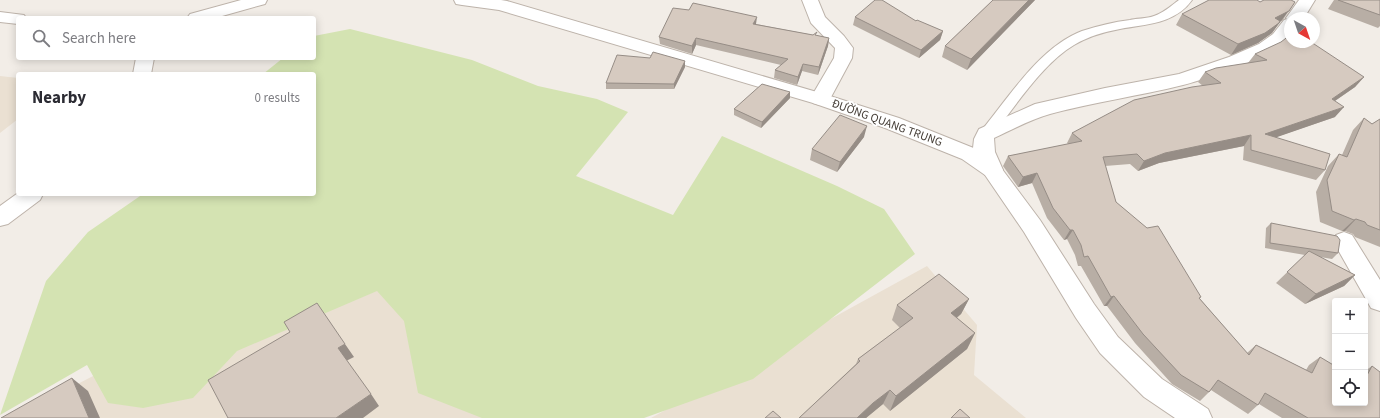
<!DOCTYPE html>
<meta charset="utf-8">
<style>
:root{--surface:#fff;--page:#f7f7f7;--text:#2b2b33;--muted:#7c7c81;--line:#e1e1e2}
body{margin:0;font-family:"Source Sans 3",sans-serif;background:var(--page);color:var(--text)}
.controls{position:absolute;right:12px;bottom:12px;display:grid;overflow:hidden;border-radius:4px;box-shadow:0 2px 10px #0003}
.controls button{width:36px;height:36px;display:grid;place-items:center;padding:0;border:0;border-bottom:1px solid var(--line);background:var(--surface);color:var(--text);font:20px sans-serif}
.compass{position:absolute;left:1284px;top:12px;width:36px;height:36px;border-radius:50%;background:var(--surface);box-shadow:0 2px 10px #0003;rotate:140deg}
.list{margin:0;padding:0;list-style:none}
h2{display:flex;justify-content:space-between;align-items:center;height:52px;margin:0;padding:0 16px;font-size:17px}
h2 small{font-size:13px;font-weight:400;color:var(--muted)}
.icon{flex:none;width:22px;height:22px;fill:none;stroke:currentColor;stroke-width:2;stroke-linecap:round;stroke-linejoin:round}
.map{position:relative;flex:none;width:1380px;height:418px;overflow:hidden}
.search{position:absolute;background:var(--surface);box-shadow:0 2px 10px #0003;left:16px;top:16px;width:300px;height:44px;display:flex;align-items:center;gap:10px;box-sizing:border-box;padding:0 14px;border-radius:4px;color:var(--muted);font-size:15px}
.panel{position:absolute;background:var(--surface);box-shadow:0 2px 10px #0003;left:16px;top:72px;width:300px;height:124px;border-radius:4px}
.map>svg:first-child{display:block}
.education{fill:#eae0d2}
.green{fill:#d4e3b2}
.lines{fill:none;stroke-linecap:round;stroke-linejoin:round}
.service-casing{stroke:#bdb3aa;stroke-width:2}
.minor-casing{stroke:#bdb3aa;stroke-width:2}
.tertiary-casing{stroke:#bdb3aa;stroke-width:2}
.service{fill:#fff;fill-rule:evenodd}
.minor{fill:#fff;fill-rule:evenodd}
.tertiary{fill:#fff;fill-rule:evenodd}
.wall{fill:#b8aea5}
.shaded-wall{fill:#968d86}
.building{fill:#d6cac0;stroke:#968d86}
.labels{text-anchor:middle;dominant-baseline:central;stroke-width:3.5;stroke-linejoin:round;paint-order:stroke}
.street-label{font-size:12px;fill:#443d36;stroke:#fff}
</style>
<div class="map">
<svg width="1380" height="418" viewBox="0 0 1380 418">
<rect width="100%" height="100%" fill="#f2ede7"/>
<!-- education -->
<path class="education" d="M0,76l18,2v41l-18,14z
M395,263l124,155h-507l83,-43z
M927,266l50,59 -3,50 52,43h-375z"/>
<!-- green -->
<path class="green" d="M350,29l122,31 66,26 59,13 31,13 -52,64 97,39 49,-79 115,50 47,23 31,45 -162,125 -109,39h-162l-64,-25 -14,-72 -27,-30 -140,60 -44,47 -50,10 -35,-5 -21,-38 -87,50 46,-134 42,-49 55,-38h171v-120h-51l20,-16h31v-22z"/>
<g class="lines">
<!-- service casing -->
<g class="service-casing">
<path id="service" d="M1179,0h13c-17,24 -46,24 -72,29 -16,3 -31,7 -46,16 -31,18 -60,63 -83,92l-5,2 -5,-2 -2,-3 2,-3c28,-34 59,-84 101,-100 15,-5 32,-9 48,-11 7,-2 16,-1 24,-4 9,-3 17,-10 25,-16z"/>
</g>
<!-- minor casing -->
<g class="minor-casing">
<path id="minor" d="M802,0h16l7,17 19,19 9,12 -1,10 -22,41 -3,4 -7,2 -7,-2 -3,-4 24,-41 1,-10 -24,-25z
M1299,0h16l-11,18h-14c0,5 2,14 0,18 -8,18 -87,44 -107,49 -44,11 -89,17 -133,29 -19,5 -38,16 -56,24l1,14 8,18 -4,5 -7,3 -7,-3 -8,-14 -4,-13 1,-9 5,-10 56,-25 70,-16 74,-14 50,-17 30,-13 14,-10 11,-14 3,-1 -1,-1z
M136,58h18l-3,16h-18z
M18,193l25,1 -3,6 -32,24 -8,2v-20z
M1344,232l8,3 28,45v31l-9,-3 -38,-67 3,-6z"/>
</g>
<!-- tertiary casing -->
<g class="tertiary-casing">
<path id="tertiary" d="M241,0h26l-2,4 -50,14h-28l3,-4z
M454,0h47l6,1 320,94 72,23 77,31 23,16 41,55 54,84 24,33 44,42 46,30 4,9h-37l-31,-21 -44,-44 -24,-35 -52,-86 -39,-57 -23,-16 -77,-31 -72,-25 -314,-93 -37,-5 -6,-1z
M0,12l24,3 2,3h-8v6l-18,-2z"/>
</g>
<!-- service -->
<use href="#service" class="service"/>
<!-- minor -->
<use href="#minor" class="minor"/>
<!-- tertiary -->
<use href="#tertiary" class="tertiary"/>
</g>
<!-- wall -->
<path class="wall" d="M993,0h42l-68,70 -25,-13 3,-11z
M1334,0h46v26l-2,2 -50,-19z
M1260,2l28,10 -6,9h-2l-8,12 -14,10 -27,12 -55,-30 6,-11z
M855,17l61,4 27,10 -3,9 -21,18 -66,-33z
M756,24l73,14 -1,8 -10,29 -16,-4 -5,14 -23,-7 1,-8 6,-5 -85,-20 -4,9 -32,-10 -1,-7z
M1255,54l109,23 -9,10 -20,14v16l-59,20 49,33 -9,10 -73,-20 1,-14 -85,17 -21,8 -8,-7 -25,2 11,36 131,151 9,-8 50,25 3,-5 11,-8 45,46v-32l7,-5 8,52h-98l-23,-14 -11,10 -37,-24 -11,11 -28,-17 -37,-41 -28,-37h-3l-23,-40h-3l-3,-11 -8,-16 -3,1 -17,-22 -15,-35 -14,4 -15,-21 5,-10 60,-12 -1,-1 5,-10 131,-47 -5,-4 7,-10 43,-9z
M650,58l35,3v6l-11,22h-68v-6z
M790,92v6l-29,30 -27,-13v-6z
M1364,118l8,6 8,-5v128l-25,-10 -2,-3 -8,-3h-3l-22,-9 -4,-30 12,-26 11,-12 3,1 11,-25z
M864,137l-27,35 -27,-12 2,-11z
M1271,223l67,30 -6,6 -12,-2 35,18 -11,11 -39,18 -29,-21 29,-28 -40,-7 1,-20z
M969,299l-8,15 -4,4 18,15 -8,16 -77,62 -7,-7 -17,14h-67l57,-54 2,-5 42,-31 -8,-8 5,-15z"/>
<!-- shaded-wall -->
<path class="shaded-wall" d="M1029,0h6l-68,70 4,-11z
M1295,2l-23,31 -14,10 -27,12 7,-11z
M757,17l-1,7h-3z
M943,31l-3,9 -21,18 2,-8z
M696,38v7l-4,9v-8z
M829,38l-1,8 -10,29 1,-8z
M685,61v6l-11,22v-5z
M803,64l-1,7 -5,14 1,-8z
M1364,77l-9,10 -32,22 9,-10z
M790,92v6l-29,30 1,-6z
M1344,107l-9,10 -78,27 8,-10z
M867,126l-3,11 -27,35 3,-10z
M1251,135l-7,11 -85,17 -21,8 6,-10 21,-8z
M1037,173l-5,10 -14,4 5,-10z
M1356,219l-11,12h-3l12,-11z
M1070,230h3l-6,9 -3,1z
M1355,275l-11,11 -39,18 11,-10z
M1114,296l-7,10h-3l7,-9z
M969,299l-8,15 -18,14 8,-15z
M975,333l-8,16 -77,62 6,-15z
M345,344l9,13 -8,4 -8,-13z
M72,378l16,13 12,27h-11z
M890,390l-7,14 -17,14h-9l16,-15z
M371,394l8,12 -16,12h-27z"/>
<!-- building -->
<path class="building" d="M875,0h7l34,21 1,-1 26,11 -22,19 -66,-33z
M993,0h36l-58,59 -26,-13z
M1209,0h48l3,2 4,-2h27l4,2 -6,9 -14,7 5,3 -1,2 -14,10 -27,11 -56,-30z
M1338,0h42v15z
M693,3l64,14 -4,7 60,11 4,-3 -2,3 14,3 -10,29 -16,-3 -5,13 -23,-7 13,-11 -92,-21 -4,8 -33,-9 14,-29 16,2z
M1290,35v7h21l53,35 -32,22 12,8 -79,27 65,20 -5,16 -74,-20v-15l-86,18 -21,8 -7,-7 -34,3 13,45 31,26 11,-2 43,71 -2,1 50,57 7,-10 56,28 8,-16 15,9v37h30v-24l7,-13 8,6v46h-72l-43,-25 -7,12 -40,-25 -9,12 -28,-17 -38,-41 -29,-38 -3,1 -23,-41 -4,1 -3,-12 -8,-15h-3l-17,-22 -16,-35 -14,4 -15,-21 74,-15 -10,-8 62,-33 58,-13 29,-4 -16,-11 11,-4 51,-8 -12,-6 26,-12z
M653,52l32,9 -11,23 -68,-1 11,-28 33,3z
M762,84l28,8 -28,30 -28,-13z
M840,115l27,11 -27,36 -28,-13z
M1364,118l8,6 8,-5v111l-13,-5 -2,-3 -9,-3 -2,1 -22,-9 -5,-31 12,-26 8,3z
M1271,223l66,13 3,4 -2,13 -68,-10z
M1309,251l46,24 -39,19 -29,-22z
M939,274l30,25 -18,14 24,20 -79,63 -6,-6 -17,13 -16,15h-58l61,-57 -2,-2 55,-41 -16,-13z
M317,303l28,41 -7,4 33,46 -35,24h-108l-20,-38 82,-48 -6,-10z
M72,378l17,40h-88z
M960,409l10,9h-19z
M773,411l8,7h-16z"/>
<g class="labels">
<!-- street labels -->
<g class="street-label">
<text transform="translate(887 123) rotate(20)">ĐƯỜNG QUANG TRUNG</text>
</g>
</g>
</svg>
<div class="controls">
<button>+</button>
<button>−</button>
<button><svg class="icon" aria-label="locate" viewBox="0 0 24 24"><circle cx="12" cy="12" r="6"/><path d="M12 2v4M12 18v4M2 12h4M18 12h4"/></svg></button>
</div>
<svg class="compass" viewBox="-18 -18 36 36"><path d="M0-13l5 13h-10z" fill="#e53935"/><path d="M0 13l5-13h-10z" fill="#7c7c81"/></svg>
<div class="search"><svg class="icon" aria-label="search" viewBox="0 0 24 24"><circle cx="10" cy="10" r="6"/><path d="M15 15l6 6"/></svg>Search here</div>
<section class="panel">
<h2>Nearby<small>0 results</small></h2>
<ul class="list">
</ul>
</section>
</div>
